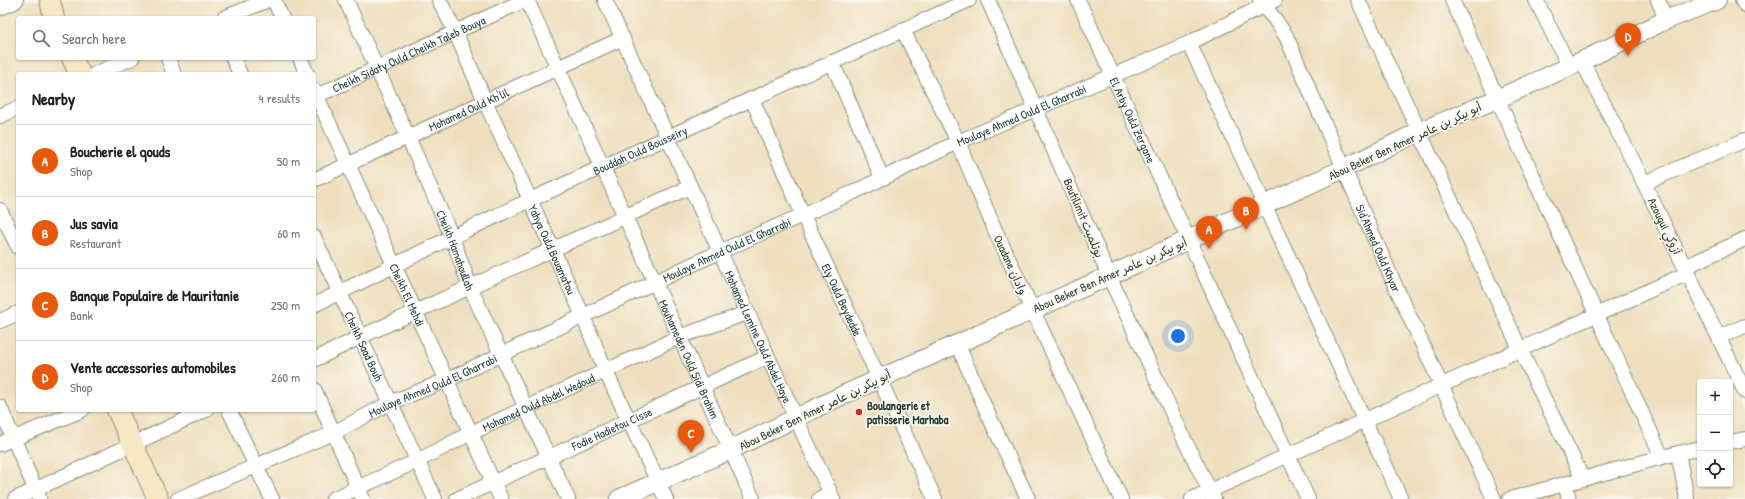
<!DOCTYPE html>
<meta charset="utf-8">
<style>
:root{--surface:#fff;--page:#f6f6f6;--text:#222;--muted:#767676;--line:#e0e0e0;--accent:#ea580c}
body{margin:0;font-family:"Patrick Hand","Playpen Sans Arabic",sans-serif;background:var(--page);color:var(--text)}
.controls{position:absolute;right:12px;bottom:12px;display:grid;overflow:hidden;border-radius:4px;box-shadow:0 1px 3px #0004}
.controls button{width:36px;height:36px;display:grid;place-items:center;padding:0;border:0;border-bottom:1px solid var(--line);background:var(--surface);color:var(--text);font:20px sans-serif}
.you{position:absolute;left:1178px;top:336px;width:14px;height:14px;margin:-10px;border:3px solid #fff;border-radius:50%;background:#1a73e8;box-shadow:0 0 0 6px #1a73e833}
.badge{display:grid;place-items:center;width:26px;height:26px;border-radius:50%;background:var(--accent);color:#fff;font-size:13px;font-weight:700}
.pin{position:absolute;translate:-50% -33px;filter:drop-shadow(0 1px 2px #0008)}
.pin::after{content:'';position:absolute;top:21px;width:14px;height:12px;background:inherit;clip-path:polygon(0 0,100% 0,50% 100%)}
.list{margin:0;padding:0;list-style:none}
h2{display:flex;justify-content:space-between;align-items:center;height:52px;margin:0;padding:0 16px;font-size:17px}
h2 small{font-size:13px;font-weight:400;color:var(--muted)}
.list li{display:grid;grid-template-columns:26px 1fr auto;gap:12px;align-items:center;box-sizing:border-box;height:72px;padding:0 16px;border-top:1px solid var(--line)}
.list b{display:block;font-size:15px;white-space:nowrap}
.list p{margin:0;font-size:13px;white-space:nowrap;color:var(--muted)}
.list em{font-size:13px;font-style:normal;color:var(--muted)}
.icon{flex:none;width:22px;height:22px;fill:none;stroke:currentColor;stroke-width:2;stroke-linecap:round;stroke-linejoin:round}
.map{position:relative;flex:none;width:1745px;height:499px;overflow:hidden}
.search{position:absolute;background:var(--surface);box-shadow:0 1px 3px #0004;left:16px;top:16px;width:300px;height:44px;display:flex;align-items:center;gap:10px;box-sizing:border-box;padding:0 14px;border-radius:4px;color:var(--muted);font-size:15px}
.panel{position:absolute;background:var(--surface);box-shadow:0 1px 3px #0004;left:16px;top:72px;width:300px;height:340px;border-radius:4px}
.map>svg:first-child{display:block}
.lines{fill:none;stroke-linecap:round;stroke-linejoin:round}
.minor-casing{stroke:#878e79;stroke-width:16}
.tertiary-casing{stroke:#878e79;stroke-width:20}
.secondary-casing{stroke:#878e79;stroke-width:22}
.minor{stroke:#fff;stroke-width:14}
.tertiary{stroke:#fff;stroke-width:18}
.secondary{stroke:#f7e8c3;stroke-width:20}
.poi-dot{fill:#c8321e;stroke:#fbf7ec;stroke-width:1.5}
.labels{text-anchor:middle;dominant-baseline:central;stroke-width:3.5;stroke-linejoin:round;paint-order:stroke}
.street-label{font-size:12px;fill:#1f3d34;stroke:#fbf7ec}
.poi-label{font-size:12px;font-weight:bold;fill:#1f3d34;stroke:#fbf7ec;text-anchor:start}
</style>
<div class="map">
<svg width="1745" height="499" viewBox="0 0 1745 499">
<rect width="100%" height="100%" fill="#fbf7ec"/>
<filter id="ink" filterUnits="userSpaceOnUse"><feTurbulence type="fractalNoise" baseFrequency=".025" numOctaves="2"/><feDisplacementMap in="SourceGraphic" scale="8" xChannelSelector="R" yChannelSelector="G"/><feConvolveMatrix kernelMatrix="1 2 1 2 8 2 1 2 1" color-interpolation-filters="sRGB"/></filter>
<filter id="wash" filterUnits="userSpaceOnUse"><feTurbulence type="fractalNoise" baseFrequency=".012" numOctaves="4" result="noise"/><feDisplacementMap in="SourceGraphic" scale="16" xChannelSelector="R" yChannelSelector="G"/><feGaussianBlur stdDeviation="0.9" result="paint"/><feColorMatrix in="noise" values="0 0 0 0 0 0 0 0 0 0 0 0 0 0 0 0 0 1.4 0 .05"/><feComposite in="paint" operator="in"/></filter>
<g filter="url(#wash)">
<rect width="100%" height="100%" fill="#efdfbe"/>
</g>
<g filter="url(#ink)">
<g class="lines">
<!-- minor casing -->
<g class="minor-casing">
<g id="minor">
<path d="M274,0l8,18"/>
<path id="s1" d="M346,0l62,137 44,100 18,50 98,212"/>
<path id="s2" d="M439,0l16,31 30,70 98,215 23,56 60,127"/>
<path id="s3" d="M527,0l226,499"/>
<path id="s4" d="M605,0l228,499"/>
<path d="M988,0l121,276 77,167 28,56"/>
<path id="s5" d="M1078,0l230,499"/>
<path id="s6" d="M1260,0l3,6 11,12 12,18 108,247 100,216"/>
<path d="M1358,0l162,349 63,130"/>
<path d="M1452,0l210,457"/>
<path d="M1536,0l33,66"/>
<path d="M1658,0l8,20"/>
<path d="M1742,0l3,5"/>
<path d="M224,18l44,-18"/>
<path d="M903,30l55,112 37,88 126,269"/>
<path d="M1189,43l212,456"/>
<path d="M168,58l6,16"/>
<path d="M233,58l7,16"/>
<path d="M300,58l7,16"/>
<path d="M1582,61l62,122 101,209"/>
<path d="M832,62l50,116"/>
<path d="M95,74l37,-16"/>
<path id="s7" d="M314,90l187,409"/>
<path id="s8" d="M314,97l211,-97"/>
<path id="s9" d="M752,99l51,116 132,284"/>
<path d="M0,116l18,-8"/>
<path id="s10" d="M314,180l309,-142"/>
<path d="M1644,183l101,-43"/>
<path d="M0,210l18,37"/>
<path id="s11" d="M314,237l121,262"/>
<path d="M1685,267l60,-28"/>
<path id="s12" d="M314,305l138,-68 78,-37 439,-200"/>
<path d="M0,321l18,-8"/>
<path d="M1719,337l26,-11"/>
<path d="M957,343l31,71 40,85"/>
<path d="M314,360l46,-23 330,-150"/>
<path d="M314,389l49,110"/>
<path d="M0,407l39,91"/>
<path d="M229,410l43,89"/>
<path d="M1730,442l15,-3"/>
<path d="M0,444l82,-34"/>
<path d="M1678,453l9,46"/>
<path d="M1565,484l4,15"/>
<path d="M15,499l191,-89"/>
<path id="s13" d="M178,499l155,-66 57,-30 57,-23 272,-128 133,-59 106,-51 231,-99 86,-43"/>
<path id="s14" d="M333,499l84,-38 54,-28 208,-96 68,-24"/>
<path id="s15" d="M457,499l310,-142"/>
<path d="M819,499l11,-6"/>
<path d="M1192,499l496,-226"/>
<path d="M1510,499l152,-42 38,-9"/>
</g>
</g>
<!-- tertiary casing -->
<g class="tertiary-casing">
<path id="tertiary" d="M0,6l14,-6
M619,499l111,-49 111,-54 268,-120 234,-107 75,-37 79,-33 85,-38 84,-41 51,-20"/>
</g>
<!-- secondary casing -->
<g class="secondary-casing">
<path id="secondary" d="M50,0l4,18
M72,58l8,16
M117,410l41,89"/>
</g>
<!-- minor -->
<use href="#minor" class="minor"/>
<!-- tertiary -->
<use href="#tertiary" class="tertiary"/>
<!-- secondary -->
<use href="#secondary" class="secondary"/>
</g>
</g>
<!-- markers -->
<circle class="poi-dot" cx="859" cy="412" r="4"/>
<g class="labels">
<!-- street labels -->
<g class="street-label">
<text stroke="none"><textPath href="#s8" startOffset="104">Cheikh Sidaty Ould Cheikh Taleb Bouya</textPath></text>
<text stroke="none"><textPath href="#s10" startOffset="170">Mohamed Ould Kh'lil</textPath></text>
<text stroke="none"><textPath href="#s13" startOffset="927">Moulaye Ahmed Ould El Gharrabi</textPath></text>
<text stroke="none"><textPath href="#s5" startOffset="132">El Arby Ould Zergane</textPath></text>
<text transform="translate(1405 141) rotate(-25)">Abou Beker Ben Amer أبو بيكر بن عامر</text>
<text stroke="none"><textPath href="#s12" startOffset="361">Bouddah Ould Bousseiry</textPath></text>
<text transform="translate(1084 218) rotate(67)">Boutilimit بوتلميت</text>
<text transform="translate(1665 226) rotate(64)">Azougui آزوكي</text>
<text stroke="none"><textPath href="#s6" startOffset="276">Sid'Ahmed Ould Khyar</textPath></text>
<text stroke="none"><textPath href="#s1" startOffset="273">Cheikh Hamahoullah</textPath></text>
<text stroke="none"><textPath href="#s2" startOffset="274">Yahya Ould Bouamatou</textPath></text>
<text stroke="none"><textPath href="#s13" startOffset="603">Moulaye Ahmed Ould El Gharrabi</textPath></text>
<text transform="translate(1011 265) rotate(65)">Ouadane وادان</text>
<text transform="translate(1110 275) rotate(-24)">Abou Beker Ben Amer أبو بيكر بن عامر</text>
<text stroke="none"><textPath href="#s7" startOffset="225">Cheikh El Mehdi</textPath></text>
<text stroke="none"><textPath href="#s9" startOffset="220">Ely Ould Beydedde</textPath></text>
<text stroke="none"><textPath href="#s4" startOffset="370">Mohamed Lemine Ould Abdel Haye</textPath></text>
<text stroke="none"><textPath href="#s11" startOffset="120">Cheikh Saad Bouh</textPath></text>
<text stroke="none"><textPath href="#s3" startOffset="394">Mouhameden Ould Sidi Brahim</textPath></text>
<text stroke="none"><textPath href="#s13" startOffset="279">Moulaye Ahmed Ould El Gharrabi</textPath></text>
<text stroke="none"><textPath href="#s14" startOffset="227">Mohamed Ould Abdel Wedoud</textPath></text>
<text transform="translate(815 410) rotate(-26)">Abou Beker Ben Amer أبو بيكر بن عامر</text>
<text stroke="none"><textPath href="#s15" startOffset="170">Fodie Hadietou Cisse</textPath></text>
</g>
<!-- poi labels -->
<g class="poi-label">
<text x="867" y="405">Boulangerie et<tspan x="867" dy="14">patisserie Marhaba</tspan></text>
</g>
</g>
</svg>
<div class="controls">
<button>+</button>
<button>−</button>
<button><svg class="icon" aria-label="locate" viewBox="0 0 24 24"><circle cx="12" cy="12" r="6"/><path d="M12 2v4M12 18v4M2 12h4M18 12h4"/></svg></button>
</div>
<div class="you"></div>
<div class="pin badge" style="left:1209px;top:249px">A</div>
<div class="pin badge" style="left:1246px;top:230px">B</div>
<div class="pin badge" style="left:691px;top:453px">C</div>
<div class="pin badge" style="left:1628px;top:56px">D</div>
<div class="search"><svg class="icon" aria-label="search" viewBox="0 0 24 24"><circle cx="10" cy="10" r="6"/><path d="M15 15l6 6"/></svg>Search here</div>
<section class="panel">
<h2>Nearby<small>4 results</small></h2>
<ul class="list">
<li><span class="badge">A</span><div><b>Boucherie el qouds</b><p>Shop</p></div><em>50 m</em></li>
<li><span class="badge">B</span><div><b>Jus savia</b><p>Restaurant</p></div><em>60 m</em></li>
<li><span class="badge">C</span><div><b>Banque Populaire de Mauritanie</b><p>Bank</p></div><em>250 m</em></li>
<li><span class="badge">D</span><div><b>Vente accessories automobiles</b><p>Shop</p></div><em>260 m</em></li>
</ul>
</section>
</div>
